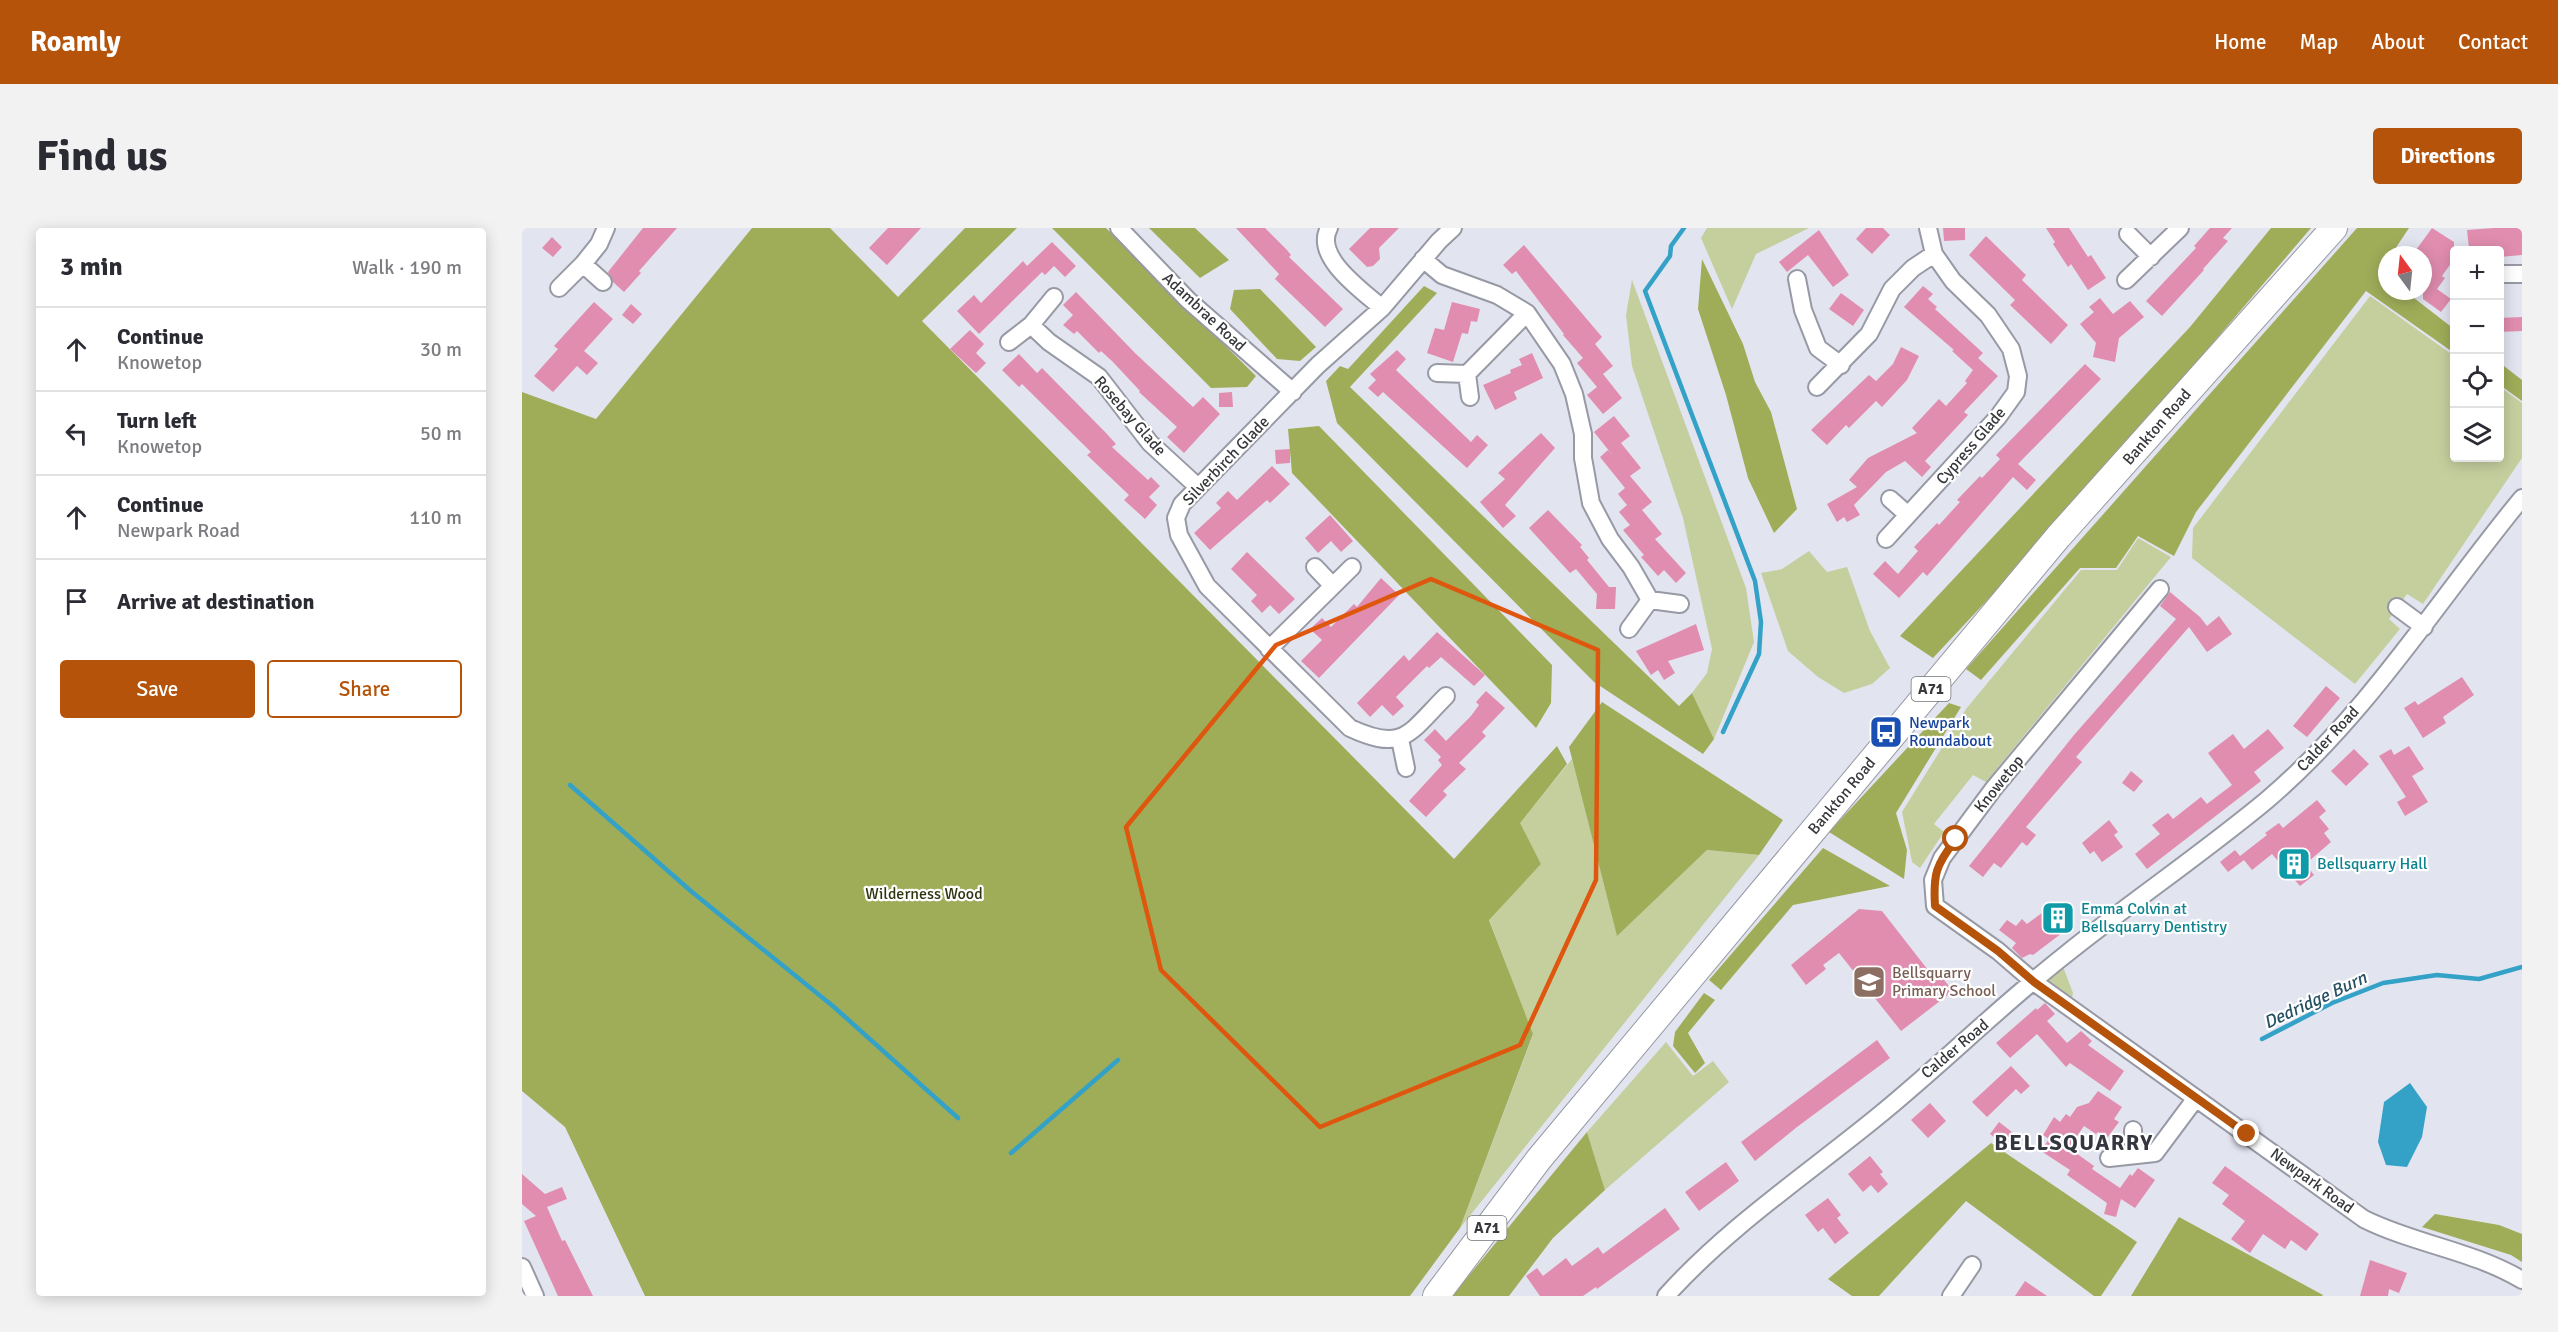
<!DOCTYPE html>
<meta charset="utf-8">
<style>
:root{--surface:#fff;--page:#f2f2f3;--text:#2b2b33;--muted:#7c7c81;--line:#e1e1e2;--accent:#b45309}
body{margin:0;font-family:Signika,sans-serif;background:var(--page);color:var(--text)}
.controls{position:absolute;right:18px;top:18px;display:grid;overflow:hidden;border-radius:6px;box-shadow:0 3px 15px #0003}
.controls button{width:54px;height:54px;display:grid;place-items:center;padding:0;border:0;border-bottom:2px solid var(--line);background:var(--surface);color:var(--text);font:30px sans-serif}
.compass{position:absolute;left:1856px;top:18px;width:54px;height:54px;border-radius:50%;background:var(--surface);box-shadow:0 3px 15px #0003;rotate:345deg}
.stop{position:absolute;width:18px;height:18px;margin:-14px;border:4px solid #b45309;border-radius:50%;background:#fff}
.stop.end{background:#b45309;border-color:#fff;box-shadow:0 2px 6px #0008}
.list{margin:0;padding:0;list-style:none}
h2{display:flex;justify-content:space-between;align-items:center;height:78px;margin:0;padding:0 24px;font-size:26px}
h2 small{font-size:20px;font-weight:400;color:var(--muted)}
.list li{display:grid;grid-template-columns:39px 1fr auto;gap:18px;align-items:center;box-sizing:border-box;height:84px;padding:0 24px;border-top:2px solid var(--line)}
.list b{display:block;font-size:22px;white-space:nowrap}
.list p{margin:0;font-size:20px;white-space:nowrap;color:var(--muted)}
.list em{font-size:20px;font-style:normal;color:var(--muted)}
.actions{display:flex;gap:12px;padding:18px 24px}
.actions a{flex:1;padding:14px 0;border:2px solid var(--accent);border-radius:6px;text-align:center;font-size:21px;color:var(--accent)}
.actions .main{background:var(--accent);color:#fff}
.icon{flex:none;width:33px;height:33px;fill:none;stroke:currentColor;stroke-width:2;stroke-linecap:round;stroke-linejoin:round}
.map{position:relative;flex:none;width:2000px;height:1068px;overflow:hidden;border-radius:6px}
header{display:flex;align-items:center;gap:36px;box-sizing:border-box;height:84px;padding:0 30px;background:var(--accent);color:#fff}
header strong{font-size:28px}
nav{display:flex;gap:33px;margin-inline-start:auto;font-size:21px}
.intro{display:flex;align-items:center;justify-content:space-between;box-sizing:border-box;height:144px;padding:0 36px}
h1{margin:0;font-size:42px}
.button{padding:15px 27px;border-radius:6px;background:var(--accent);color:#fff;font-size:21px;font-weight:700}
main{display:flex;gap:36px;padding:0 36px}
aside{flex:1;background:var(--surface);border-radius:6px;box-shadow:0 3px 15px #0003}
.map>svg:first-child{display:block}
.green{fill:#c5cf9e}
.forest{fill:#9fad59}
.water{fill:#34a2c7}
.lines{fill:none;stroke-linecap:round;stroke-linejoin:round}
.stream{stroke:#34a2c7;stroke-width:4.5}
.building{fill:#e18daf}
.street-casing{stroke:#9799a4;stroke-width:20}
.primary-casing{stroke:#9799a4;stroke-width:28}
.street{stroke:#fff;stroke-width:16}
.primary{stroke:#fff;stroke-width:26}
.route{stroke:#b45309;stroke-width:8}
.marked{fill:none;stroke:#df570e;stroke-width:4.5;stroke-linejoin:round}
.labels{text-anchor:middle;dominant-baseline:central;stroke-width:4.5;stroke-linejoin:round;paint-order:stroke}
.shield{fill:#fff;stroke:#737476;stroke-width:1.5}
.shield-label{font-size:15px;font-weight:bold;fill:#37383c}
.street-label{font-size:16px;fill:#37383c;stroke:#fff}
.transit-label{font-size:16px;fill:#164399;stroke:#fff;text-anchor:start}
.culture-label{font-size:16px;fill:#0d838f;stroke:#fff;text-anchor:start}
.park-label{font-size:16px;fill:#303511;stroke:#fff}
.education-label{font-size:16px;fill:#785e54;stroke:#fff;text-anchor:start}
.water-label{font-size:18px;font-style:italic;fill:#255162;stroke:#fff}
.district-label{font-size:22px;font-weight:bold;letter-spacing:1.5px;fill:#34363f;stroke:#fff}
</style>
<header>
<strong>Roamly</strong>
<nav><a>Home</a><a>Map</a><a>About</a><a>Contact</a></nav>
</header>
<div class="intro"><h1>Find us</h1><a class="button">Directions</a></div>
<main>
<aside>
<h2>3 min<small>Walk · 190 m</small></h2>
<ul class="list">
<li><svg class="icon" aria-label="ahead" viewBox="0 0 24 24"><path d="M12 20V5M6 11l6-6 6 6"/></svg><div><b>Continue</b><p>Knowetop</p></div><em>30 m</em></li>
<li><svg class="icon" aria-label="left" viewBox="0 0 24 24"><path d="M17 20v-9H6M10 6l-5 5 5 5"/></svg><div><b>Turn left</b><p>Knowetop</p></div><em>50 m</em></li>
<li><svg class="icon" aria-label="ahead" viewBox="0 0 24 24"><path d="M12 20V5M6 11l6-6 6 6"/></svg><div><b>Continue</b><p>Newpark Road</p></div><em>110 m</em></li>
<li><svg class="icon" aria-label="arrive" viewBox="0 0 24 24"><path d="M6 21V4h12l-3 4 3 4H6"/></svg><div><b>Arrive at destination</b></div></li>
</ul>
<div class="actions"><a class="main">Save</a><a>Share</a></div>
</aside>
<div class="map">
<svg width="2000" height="1068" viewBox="0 0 2000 1068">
<rect width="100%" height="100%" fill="#e2e4f0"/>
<!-- green -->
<path class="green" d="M1185,0h102l-53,26 -24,55 -31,-71z
M1110,52l114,308 8,54 -40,97 -22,-46 15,-20 5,-24 -29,-131 -51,-152 -6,-51z
M1848,68l84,60v102h46v-71l22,16v55l-99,146 -16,-10 -18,25 11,10 -45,55 -163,-126 1,-30z
M1616,310l33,19 -185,225 -13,-7 -39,49 10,8 -24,36 -8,-6 -10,-50 64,-103 115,-139h36z
M1287,323l18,21 20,-5 23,64 20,37 -18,16 -28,9 -26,-16 -30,-26 -27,-78 21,-4z
M1050,531l45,176 90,-85 52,5 -299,373 73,-193 -44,-116 52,-55 -22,-41z
M1540,736l11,29 -2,9 -28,-21z
M1144,814l27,34 20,-15 16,21 -124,108 -18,-58z"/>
<!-- forest -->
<path class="forest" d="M230,0h78l68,69 67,-69h52l-95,93 532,538 103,-113 10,18 -47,59 21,41 -52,56 44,114 -73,194 -50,68h-765l-80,-169 -43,-36v-699l74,27z
M530,0h54l150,148 -9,11 -36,1z
M627,0h46l34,32 -29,18z
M1749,0h40l-258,302 -120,128 -33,-22 290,-309z
M1835,0h52l-18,27h-4v6l-7,11 7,6v13h18l49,38v24l-88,-62 -170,221 -22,44 -36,-20 -22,32h-36l-99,112 -15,-11z
M1180,31l41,85 12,38 16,30 26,97 -23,24 -26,-55 -22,-83 -28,-86z
M902,58l13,7 -87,94 329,319 13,-13 22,46 -11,15 -109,-72 -257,-259 -11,-42 14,-15 8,3z
M738,61l56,58 -16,14 -23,-2 -47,-50 4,-19z
M1978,135l22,17v21l-22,-16z
M797,198l233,239 -1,38 -15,25 -244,-255 -4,-44z
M1080,474l181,118 -24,35 -52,-5 -90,86 -48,-189z
M1427,475l12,4 -65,106 11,37 -3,29 -75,-47z
M1301,620l67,38 -97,19 -72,85 -12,-10z
M1182,765l11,7 -27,33 17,30 -10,10 -22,-27 2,-14z
M1065,904l18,58 -52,48 -44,58h-57z
M1469,915l146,99 -36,54h-7l-128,-95 -87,95h-27l-24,-17z
M1913,986l64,11 23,9v28l-11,-7 -89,-28z
M1657,989l144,78 -1,1h-191z"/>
<!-- water -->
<path class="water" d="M1888,855l17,24 -5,30 -15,30 -21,-2 -8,-23 6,-40z"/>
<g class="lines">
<!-- stream -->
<path class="stream" d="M1162,0l-13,18 -1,10 -25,35 110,290 6,41 -2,32 -36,78
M48,557l122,107 142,115 124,111
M1740,811l70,-36 51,-20 54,-8 42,4 43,-12
M489,925l107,-93"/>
</g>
<!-- building -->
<path class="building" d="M121,0h34l-38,43 2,2 -17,19 -11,-10 -5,-10z
M366,0h33l-34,37 -18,-17z
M714,0h29l22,22 4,5 -2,2 54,52 -18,18 -50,-48 4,-5z
M848,0h29l-20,20 1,11 -7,7 -6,1 -18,-18z
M1344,0h17l7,7 -18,19 -16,-15z
M1421,0h22v12l-21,1z
M1524,0h23l19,29 3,-2 15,23 -18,12 -17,-26 -3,3 -15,-23 2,-2z
M1688,0h22l-9,10 5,3 -25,28 1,1 -42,46 -16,-15 50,-53 -2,-2z
M1910,0l22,14v17l-12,17 3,2 -8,11 14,10 -10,13 -18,-13v-31l6,-9 -13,-9z
M1972,0h28v27l-23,2v-7h-17v-3l-13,1 -2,-18z
M1297,2l30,45 -16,12 -25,-32 -21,17 -8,-10z
M1464,8l40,39 -4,5 46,45 -17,19 -41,-39 5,-5 -46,-45z
M30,9l10,10 -9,10 -11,-9z
M530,14l24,24 -11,11 -11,-11 -9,9 -3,-3 -63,62 -22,-23 17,-16 7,8 42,-42 4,5z
M1002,17l78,92 -7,7 18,22 -10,8 19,24 -19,16 -16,-19 10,-8 -20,-24 6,-5 -20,-23 1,-1 -48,-63 -4,3 -9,-9z
M1401,58l10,8 -5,5 9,8 -2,2 48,44 -5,5 20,18 -34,36 4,3 -43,46 6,6 -9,10 -17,-16 -19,11 -32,33 6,10 -13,7 -3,-5 -7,5 -10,-18 30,-17 -8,-7 19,-22 49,-25 -5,-5 27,-29 7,7 21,-23 -2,-2 8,-11 -21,-19 2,-1 -50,-43z
M554,64l59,61 58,54 10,-10 17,17 -36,39 -17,-16 10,-10 -38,-35 1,-1 -27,-29 -12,-11 -2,2 -22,-22 -3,3 -11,-9 10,-10 -10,-10z
M1319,65l23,17 -11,16 -24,-17z
M1578,70l13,16 17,-13 14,16 -25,21 -4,24 -22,-5 3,-14 -16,-19 14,-12 -5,-5z
M72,74l19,17 -29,32 14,12 -11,12 -10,-9 -24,26 -19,-16 24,-27 -4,-3z
M930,74l28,7 -3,13 -6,-1 -3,13 -6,-1 -9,29 -26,-9 8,-25 9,2z
M109,76l11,10 -9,10 -11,-9z
M2000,89v14l-23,1v-14z
M448,102l14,14 -8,9 10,10 -10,10 -26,-24z
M1379,119l18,9 -12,24 -25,27 -6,-6 -27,27 -3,-3 -19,20 -16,-15 58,-55 7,6 17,-17z
M875,122l9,9 -10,11 75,72 6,-7 11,10 -21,23 -84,-76 -5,5 -10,-9 8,-8 -6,-6z
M1010,125l11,25 -29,14 3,7 -22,11 -12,-25 28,-12 -1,-3 12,-5 -3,-6z
M497,126l18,19 5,-5 64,65 10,11 -4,3 36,33 3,-3 9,9 -11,11 8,8 -12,14 -21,-19 5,-5 -42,-40 4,-3 -69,-68 -3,3 -17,-17z
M1563,136l16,15 -83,85 18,16 -9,10 -14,-13 -86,99 -4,-4 -24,26 -26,-24 12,-13 13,13 20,-23 -4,-4 23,-24 2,2 21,-23 -3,-2 23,-24 2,2 18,-19 -4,-4z
M710,164l1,15h-14v-14z
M1092,188l16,20 -9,7 20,25 -11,8 22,26 -10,8 20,24 -7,5 31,34 -10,10 -12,-13 -6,6 -17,-19 3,-2 -21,-25 7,-5 -11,-13 8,-7 -9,-11 7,-6 -25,-31 8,-7 6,7 -20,-25z
M1019,205l14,15 -50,57 11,11 -13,12 -23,-26 25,-23 -7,-6z
M768,221v14l-14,1 -1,-14z
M750,238l18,18 -20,19 -3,-3 -57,50 -16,-17 27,-25 -5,-5 12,-12 9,9z
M1026,282l34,35 -2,2 9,11 -2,2 22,27h7l-1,22h-19l1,-15 -21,-25 -6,4 -41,-45z
M808,287l23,26 -12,11 -10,-11 -13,12 -13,-15z
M725,324l48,47 -16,15 -9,-9 -8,8 -11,-12 6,-6 -26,-26z
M859,350l18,17 -80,83 -18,-17 21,-21 -12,-11 12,-11 9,9 23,-23 3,3z
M1648,364l30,25 7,9 12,-10 13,18 -25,18 -18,-25 -113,130 6,5 -56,65 10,8 -9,11 -5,-4 -21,26 -7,-5 -11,14 -14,-11 105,-131 102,-116 -16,-13z
M1174,396l8,26 -36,11 7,12 -11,7 -6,-10 -7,5 -15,-24z
M915,404l48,43 -11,11 -33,-29 -12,11 -2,-2 -31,31 8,9 -11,10 -11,-11 -12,12 -13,-14 47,-48 5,6z
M1940,449l12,18 -31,22 3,6 -23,15 -19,-30 11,-7 3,4z
M1804,458l14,12 -33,39 -14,-11z
M964,463l19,17 -23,24 4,4 -27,27 7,6 -23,22 4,4 -21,22 -17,-16 33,-36 -4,-5 3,-3 -17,-17 11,-11 11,12 25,-25 8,-11 -3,-3z
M1746,501l16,19 -30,24 7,9 -114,88 -12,-15 25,-20 -8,-9 16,-12 5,6 28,-22 6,7 25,-19 -24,-32 25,-19 11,15z
M1887,518l15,23 -12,7 16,26 -23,14 -8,-14 9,-5 -27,-41 12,-7 3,6z
M1832,521l15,15 -23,22 -15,-15z
M1609,543l12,10 -9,11 -12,-9z
M1795,572l9,11 -7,6 10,12 -5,4 7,9 -22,19 -3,4 8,10 -14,11 -28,-32 -20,16 -8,-10 -16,12 -8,-10 15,-12 5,6 27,-21 -2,-2 14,-10 4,5z
M1587,592l9,12 -4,3 9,12 -21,15 -8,-11 -4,3 -8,-11z
M1535,674l17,22 -41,31 -3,-1 -8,4 -10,-10 4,-5 -17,-13 8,-10 9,6 6,-7 5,5z
M1337,681l23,2 53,68 5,-4 13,16 -52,40 -62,-78 -16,12 3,4 -20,16 -15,-20z
M1523,775l10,11 -8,7 20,22 14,-12 11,10 -4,4 36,26 -14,20 -40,-28 -4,4 -29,-33 -27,24 -14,-15 40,-35 1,2z
M1355,812l13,18 -93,69 -42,34 -14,-19z
M1489,838l19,20 -9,8 -5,-5 -29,28 -15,-15z
M1576,863l24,16 -8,12 5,3 -12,16 -9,-6 -2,2 -12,-8 -15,22 25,18 -2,3 28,19 10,-14 2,2 6,-8 17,12 -20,28 -14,-9 -5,18 -12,-3 3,-11 -40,-28 3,-5 -29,-19 8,-12 -6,-4 11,-18 6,5 6,-8 4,3 7,-10 12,-4z
M1408,875l16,18 -18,17 -17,-18z
M1477,894l13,10 -9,12 -13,-10z
M1348,928l13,16 -3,2 8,10 -10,9 -7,-8 -8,7 -15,-18z
M1204,934l13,19 -40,30 -14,-19z
M1703,938l94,68 -13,17 -15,-11 -6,9 -22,-15 -13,19 -19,-14 14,-18 -23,-17 7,-9 -17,-12z
M0,946l23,20 17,-7 5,12 -20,8 15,34 3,-1 28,56h-35l-34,-75 12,-5 -14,-12z
M1306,970l13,17 -4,3 12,15 -14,11 -12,-16 -5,4 -13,-17z
M1143,980l15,21 -83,60 -1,-2 -13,9h-43l-14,-20 11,-8 6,8 23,-18 6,8 26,-19 5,7z
M1848,1032l37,13 -8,20 -10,-4 -1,7h-28z
M1503,1053l22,15h-32z"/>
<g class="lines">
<!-- street casing -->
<g class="street-casing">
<path id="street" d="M597,0l69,72 105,92
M807,0c-16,29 34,63 53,80
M1606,6l23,23
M901,31l19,16 55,20 30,18 35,51 12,30 9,40v24l8,45 19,36 21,28 19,33 30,4
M1978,46h22
M1275,51l6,31 15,38 23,17
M1604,52l54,-52
M81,54l-20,-18 16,-20 7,-16
M37,60l24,-24
M532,69l-23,28 18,17 50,35 51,66 48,44
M487,114l22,-17
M915,145l30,1
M1295,159l52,-53 23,-45 21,-21 21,-14
M948,169l-3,-23 60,-61
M1368,271l18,16
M1364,311l112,-122 18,-25 2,-16 -7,-27 -23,-34 -35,-34 -19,-27 -6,-26
M793,339l17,18
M1638,361l-166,199 -52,70 -9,22 2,26 63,45 36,31 330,237c50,25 110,32 158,61
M1875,379l27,20
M1107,401l21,-29
M747,421l83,-82
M924,468c-37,37 -42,57 -96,32l-143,-142 -28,-51 -3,-17 6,-14 136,-139 64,-57 57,-67 14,-13
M878,511l6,29
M1611,902l1,25
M1587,930l46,-5 41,-55
M0,1039l13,29
M1144,1068c61,-68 140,-121 211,-179 64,-52 123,-111 188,-162 66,-53 137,-101 202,-155 101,-86 171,-200 255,-302
M1429,1068l21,-31"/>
</g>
<!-- primary casing -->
<g class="primary-casing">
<path id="primary" d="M914,1068l103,-137 519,-622 276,-309"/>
</g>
<!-- street -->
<use href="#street" class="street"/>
<!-- primary -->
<use href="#primary" class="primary"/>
</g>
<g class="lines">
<!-- route -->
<path class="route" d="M1434,611c-20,26 -23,35 -21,67l63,45 36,31 213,152"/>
</g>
<!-- marked area -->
<path class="marked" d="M909,351l167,71 -2,230 -76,165 -200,82 -159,-157 -35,-143 150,-182z"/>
<!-- icons -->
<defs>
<g id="bus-square" transform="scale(1.725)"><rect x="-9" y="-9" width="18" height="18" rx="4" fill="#1a4fb4" stroke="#fff"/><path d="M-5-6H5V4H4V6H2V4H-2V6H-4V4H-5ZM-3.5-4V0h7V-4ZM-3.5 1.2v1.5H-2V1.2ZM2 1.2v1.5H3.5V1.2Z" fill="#fff"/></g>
<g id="building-square" transform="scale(1.725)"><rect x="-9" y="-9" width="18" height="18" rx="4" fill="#0f9aa8" stroke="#fff"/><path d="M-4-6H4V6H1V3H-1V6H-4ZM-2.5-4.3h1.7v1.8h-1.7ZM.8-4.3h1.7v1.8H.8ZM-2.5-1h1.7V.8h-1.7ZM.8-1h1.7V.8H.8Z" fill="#fff"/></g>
<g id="school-square" transform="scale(1.725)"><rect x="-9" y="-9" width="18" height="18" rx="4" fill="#8d6e63" stroke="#fff"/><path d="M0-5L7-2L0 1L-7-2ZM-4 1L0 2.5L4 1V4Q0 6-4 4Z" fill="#fff"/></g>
</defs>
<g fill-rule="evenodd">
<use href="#bus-square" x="1364" y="504"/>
<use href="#building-square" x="1772" y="636"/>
<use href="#building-square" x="1536" y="690"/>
<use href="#school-square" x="1347" y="754"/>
</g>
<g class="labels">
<!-- shield labels -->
<g class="shield">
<rect x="1389.5" y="449" width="39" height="24" rx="4.5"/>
<rect x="945.5" y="988" width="39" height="24" rx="4.5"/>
</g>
<g class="shield-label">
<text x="1409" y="461">A71</text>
<text x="965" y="1000">A71</text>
</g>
<!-- street labels -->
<g class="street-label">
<text transform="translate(682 84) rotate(43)">Adambrae Road</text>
<text transform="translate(608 188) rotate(49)">Rosebay Glade</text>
<text transform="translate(1635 199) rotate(-49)">Bankton Road</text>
<text transform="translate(1449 218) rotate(-49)">Cypress Glade</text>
<text transform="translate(704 233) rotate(-46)">Silverbirch Glade</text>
<text transform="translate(1806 511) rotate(-47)">Calder Road</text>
<text transform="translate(1477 556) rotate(-51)">Knowetop</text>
<text transform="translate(1320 568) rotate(-50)">Bankton Road</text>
<text transform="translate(1433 821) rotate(-40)">Calder Road</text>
<text transform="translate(1790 953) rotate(36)">Newpark Road</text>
</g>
<!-- transit labels -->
<g class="transit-label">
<text x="1387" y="495">Newpark<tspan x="1387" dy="18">Roundabout</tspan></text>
</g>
<!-- culture labels -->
<g class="culture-label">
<text x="1795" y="636">Bellsquarry Hall</text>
<text x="1559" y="681">Emma Colvin at<tspan x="1559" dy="18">Bellsquarry Dentistry</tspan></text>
</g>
<!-- park labels -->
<g class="park-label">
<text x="402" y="666">Wilderness Wood</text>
</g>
<!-- education labels -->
<g class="education-label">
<text x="1370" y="745">Bellsquarry<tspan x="1370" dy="18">Primary School</tspan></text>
</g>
<!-- water labels -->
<g class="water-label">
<text transform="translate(1793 772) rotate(-25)">Dedridge Burn</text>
</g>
<!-- district labels -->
<g class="district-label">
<text x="1552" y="914">BELLSQUARRY</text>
</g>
</g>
</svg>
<div class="controls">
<button>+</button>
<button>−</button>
<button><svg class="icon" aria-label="locate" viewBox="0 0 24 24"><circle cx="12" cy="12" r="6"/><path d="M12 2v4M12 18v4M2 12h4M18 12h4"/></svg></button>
<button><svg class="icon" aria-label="layers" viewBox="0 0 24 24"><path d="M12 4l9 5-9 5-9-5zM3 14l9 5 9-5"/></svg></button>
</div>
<svg class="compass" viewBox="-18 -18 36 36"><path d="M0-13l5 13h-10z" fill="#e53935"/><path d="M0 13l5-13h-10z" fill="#7c7c81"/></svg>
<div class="stop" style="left:1434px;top:611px"></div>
<div class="stop end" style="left:1725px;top:906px"></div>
</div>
</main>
